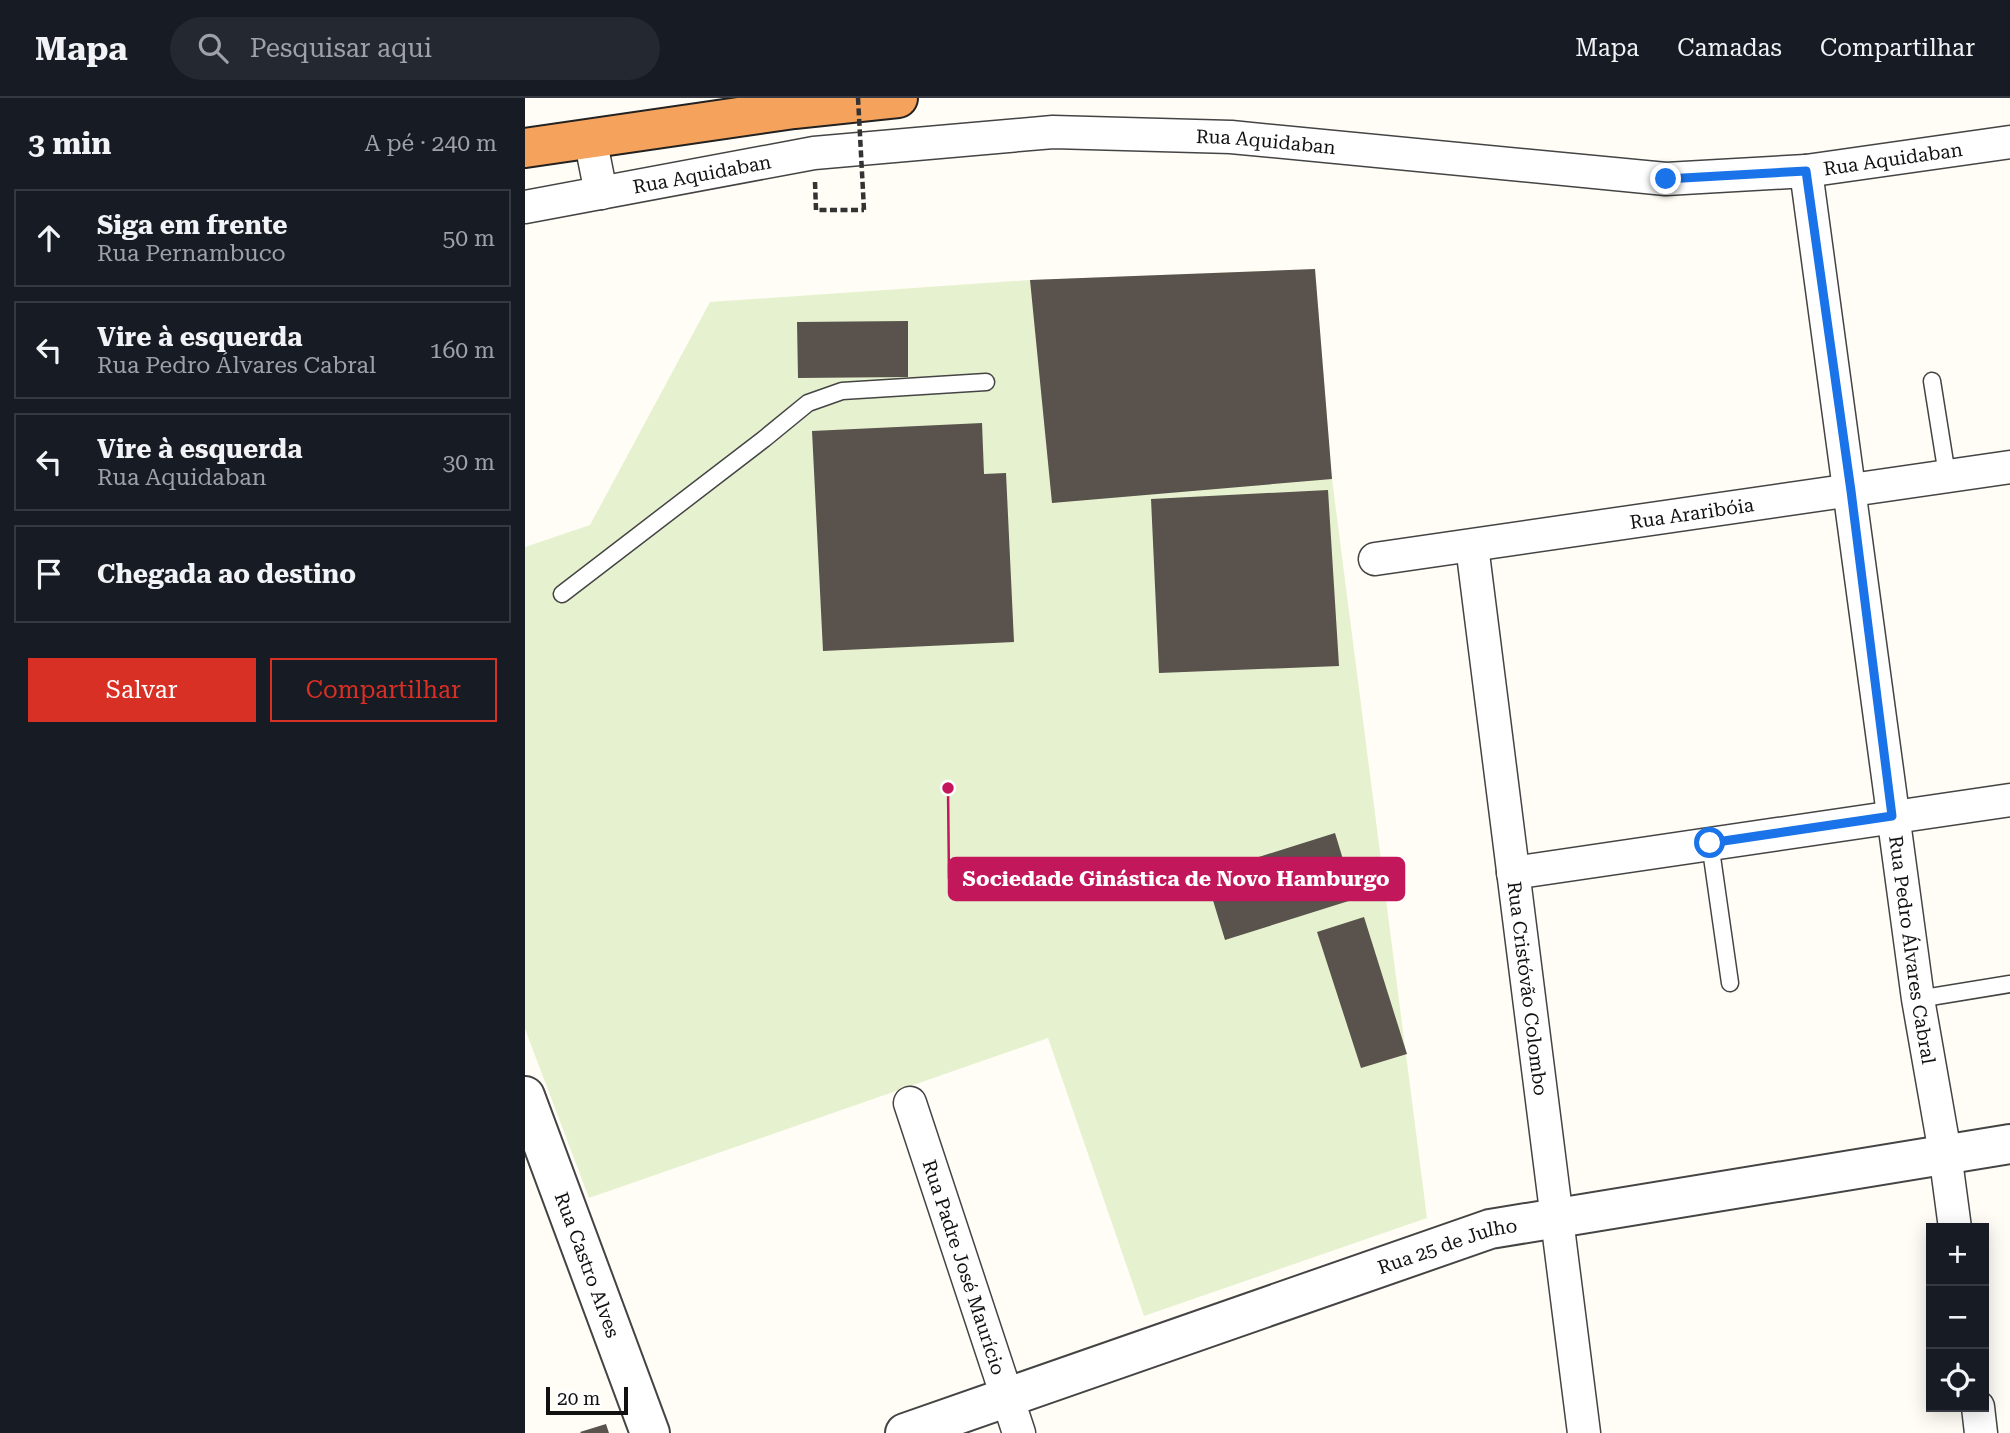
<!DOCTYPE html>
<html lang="pt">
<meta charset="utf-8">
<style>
:root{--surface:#171b24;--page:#242831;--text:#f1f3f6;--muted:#9ea1a6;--line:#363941;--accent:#d93025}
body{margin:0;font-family:"Roboto Serif",serif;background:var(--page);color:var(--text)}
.controls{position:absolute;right:21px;bottom:21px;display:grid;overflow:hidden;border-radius:0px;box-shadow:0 4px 18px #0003}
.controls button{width:63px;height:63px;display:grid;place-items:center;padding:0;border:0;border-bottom:2px solid var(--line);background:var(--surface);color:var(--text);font:35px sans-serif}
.scale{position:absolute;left:21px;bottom:18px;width:82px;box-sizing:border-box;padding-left:7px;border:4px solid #111;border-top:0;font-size:19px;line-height:24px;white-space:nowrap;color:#111;-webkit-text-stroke:5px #fff;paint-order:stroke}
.stop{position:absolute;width:21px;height:21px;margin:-16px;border:5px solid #1a73e8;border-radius:50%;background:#fff}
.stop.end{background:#1a73e8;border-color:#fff;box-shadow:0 2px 7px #0008}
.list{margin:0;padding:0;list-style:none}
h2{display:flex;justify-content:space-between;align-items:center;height:91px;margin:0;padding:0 28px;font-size:30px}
h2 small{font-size:23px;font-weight:400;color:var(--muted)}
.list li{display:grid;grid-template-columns:46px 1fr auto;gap:21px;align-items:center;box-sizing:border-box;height:98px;margin:0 14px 14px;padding:0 14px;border:2px solid var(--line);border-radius:0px}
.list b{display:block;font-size:26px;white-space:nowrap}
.list p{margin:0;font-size:23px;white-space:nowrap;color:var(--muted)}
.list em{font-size:23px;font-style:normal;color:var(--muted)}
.actions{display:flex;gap:14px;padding:21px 28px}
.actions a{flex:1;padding:16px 0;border:2px solid var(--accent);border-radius:0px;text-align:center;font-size:24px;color:var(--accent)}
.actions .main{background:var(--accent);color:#fff}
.icon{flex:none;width:38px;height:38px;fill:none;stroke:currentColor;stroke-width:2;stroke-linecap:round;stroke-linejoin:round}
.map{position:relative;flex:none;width:1485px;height:1335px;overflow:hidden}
header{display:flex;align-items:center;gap:42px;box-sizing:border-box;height:98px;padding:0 35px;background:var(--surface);border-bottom:2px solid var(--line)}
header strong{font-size:33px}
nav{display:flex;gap:38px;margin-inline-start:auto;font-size:24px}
.search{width:490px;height:63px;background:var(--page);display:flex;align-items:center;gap:18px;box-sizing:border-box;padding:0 24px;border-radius:38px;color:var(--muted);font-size:26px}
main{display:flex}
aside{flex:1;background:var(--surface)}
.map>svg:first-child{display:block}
.pitch{fill:#e6f2cf}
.building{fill:#5a524d}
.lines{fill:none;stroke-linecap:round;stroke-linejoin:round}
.service-casing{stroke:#444;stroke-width:19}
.minor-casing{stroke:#444;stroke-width:35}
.tertiary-casing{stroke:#444;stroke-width:42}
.motorway-casing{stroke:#222;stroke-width:42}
.path{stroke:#333;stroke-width:4.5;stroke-dasharray:7 3.5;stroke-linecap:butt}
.service{stroke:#fff;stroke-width:16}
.minor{stroke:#fff;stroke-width:32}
.tertiary{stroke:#fff;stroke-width:38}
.motorway{stroke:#f5a25d;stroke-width:38}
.path-bridge{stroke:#333;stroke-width:4.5;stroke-dasharray:7 3.5;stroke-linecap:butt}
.route{stroke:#1a73e8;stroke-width:9}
.labels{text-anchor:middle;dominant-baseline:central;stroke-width:7;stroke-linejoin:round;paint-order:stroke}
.street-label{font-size:19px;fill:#111;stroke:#fff}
.leader{fill:none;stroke:#c2185b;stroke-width:2.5}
.callout-dot{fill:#c2185b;stroke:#fff;stroke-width:2.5}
.callout{fill:#c2185b;stroke:#c2185b;stroke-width:2.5}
.callout-label{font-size:21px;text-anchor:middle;font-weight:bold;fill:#fff}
</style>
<header>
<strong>Mapa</strong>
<div class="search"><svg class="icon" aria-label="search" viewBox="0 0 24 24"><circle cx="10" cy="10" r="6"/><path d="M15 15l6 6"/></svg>Pesquisar aqui</div>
<nav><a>Mapa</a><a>Camadas</a><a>Compartilhar</a></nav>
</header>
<main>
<aside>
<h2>3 min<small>A pé · 240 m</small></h2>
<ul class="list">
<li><svg class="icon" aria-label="ahead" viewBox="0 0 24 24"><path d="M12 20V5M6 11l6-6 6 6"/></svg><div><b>Siga em frente</b><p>Rua Pernambuco</p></div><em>50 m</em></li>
<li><svg class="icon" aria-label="left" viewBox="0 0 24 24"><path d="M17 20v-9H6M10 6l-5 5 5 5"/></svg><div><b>Vire à esquerda</b><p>Rua Pedro Álvares Cabral</p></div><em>160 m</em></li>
<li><svg class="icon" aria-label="left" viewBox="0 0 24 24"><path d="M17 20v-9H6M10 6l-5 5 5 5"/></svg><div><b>Vire à esquerda</b><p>Rua Aquidaban</p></div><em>30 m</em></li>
<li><svg class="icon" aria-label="arrive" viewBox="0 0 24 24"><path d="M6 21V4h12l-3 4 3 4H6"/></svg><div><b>Chegada ao destino</b></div></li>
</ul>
<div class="actions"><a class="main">Salvar</a><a>Compartilhar</a></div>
</aside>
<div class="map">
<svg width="1485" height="1335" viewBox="0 0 1485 1335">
<rect width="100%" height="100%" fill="#fffdf5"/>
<!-- pitch -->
<path class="pitch" d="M790,171l17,210 95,739 -283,98 -96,-278 -459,160 -64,-169v-482l65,-22 120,-223 320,-22z"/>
<!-- building -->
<path class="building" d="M790,171l17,210 -280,24 -22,-223z
M383,223v56l-110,1 -1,-56z
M457,325l2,51 22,-1 8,169 -191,9 -11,-220z
M803,392l11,176 -180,7 -8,-174z
M810,735l20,66 -130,41 -20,-66z
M839,819l43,137 -46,14 -44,-136z
M81,1326l3,9h-28l-1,-1z"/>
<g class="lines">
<!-- service casing -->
<g class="service-casing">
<path id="service" d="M1407,283l15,94
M37,496l202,-155 44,-36 34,-12 144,-9
M1185,745l20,140
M1393,901l92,-15"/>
</g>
<!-- minor casing -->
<g class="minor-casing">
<g id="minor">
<path d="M65,40l11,55"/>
<path id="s1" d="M1281,73l112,828 27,154 10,75"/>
<path id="s2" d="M0,109l289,-54 239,-21 178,5 435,42 140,-8 204,-29"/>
<path id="s3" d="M947,448l112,887"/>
<path id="s4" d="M850,461l635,-92"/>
<path d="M988,775l497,-73"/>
<path id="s5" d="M385,1005l109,330"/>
<path d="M1453,1309l3,26"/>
</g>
</g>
<!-- tertiary casing -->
<g class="tertiary-casing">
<g id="tertiary">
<path id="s6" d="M0,998l125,337"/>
<path id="s7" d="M380,1335l585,-204 520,-85"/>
</g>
</g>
<!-- motorway casing -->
<g class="motorway-casing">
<path id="motorway" d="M0,50l269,-39 104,-11"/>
</g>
<!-- path -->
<path class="path" d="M290,84l1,28h48"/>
<!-- service -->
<use href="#service" class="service"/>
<!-- minor -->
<use href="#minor" class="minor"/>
<!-- tertiary -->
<use href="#tertiary" class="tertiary"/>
<!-- motorway -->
<use href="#motorway" class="motorway"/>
<!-- path-bridge -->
<path class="path-bridge" d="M333,0l6,112"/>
</g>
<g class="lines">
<!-- route -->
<path class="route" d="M1141,81l140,-8 45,320 41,325 -182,27"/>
</g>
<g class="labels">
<!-- street labels -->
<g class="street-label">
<text stroke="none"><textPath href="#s2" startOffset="747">Rua Aquidaban</textPath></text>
<text stroke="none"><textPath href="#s2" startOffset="1377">Rua Aquidaban</textPath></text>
<text stroke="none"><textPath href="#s2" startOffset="180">Rua Aquidaban</textPath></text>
<text stroke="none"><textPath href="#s4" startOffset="320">Rua Araribóia</textPath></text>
<text stroke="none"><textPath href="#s1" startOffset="786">Rua Pedro Álvares Cabral</textPath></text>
<text stroke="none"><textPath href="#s3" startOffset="446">Rua Cristóvão Colombo</textPath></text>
<text stroke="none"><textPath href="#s7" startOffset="574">Rua 25 de Julho</textPath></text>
<text stroke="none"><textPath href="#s6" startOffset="180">Rua Castro Alves</textPath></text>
<text stroke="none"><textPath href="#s5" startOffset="173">Rua Padre José Maurício</textPath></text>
</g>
</g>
<!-- callouts -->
<path class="leader" d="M423 690L424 781"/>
<circle class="callout-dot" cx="423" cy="690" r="7"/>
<rect class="callout" x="424" y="760" width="455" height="42" rx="7"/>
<g class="callout-label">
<text x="651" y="788">Sociedade Ginástica de Novo Hamburgo</text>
</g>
</svg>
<div class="controls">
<button>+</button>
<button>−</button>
<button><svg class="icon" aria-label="locate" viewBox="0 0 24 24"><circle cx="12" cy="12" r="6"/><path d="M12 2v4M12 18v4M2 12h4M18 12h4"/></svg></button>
</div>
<div class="scale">20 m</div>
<div class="stop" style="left:1185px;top:745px"></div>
<div class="stop end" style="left:1141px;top:81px"></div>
</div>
</main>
